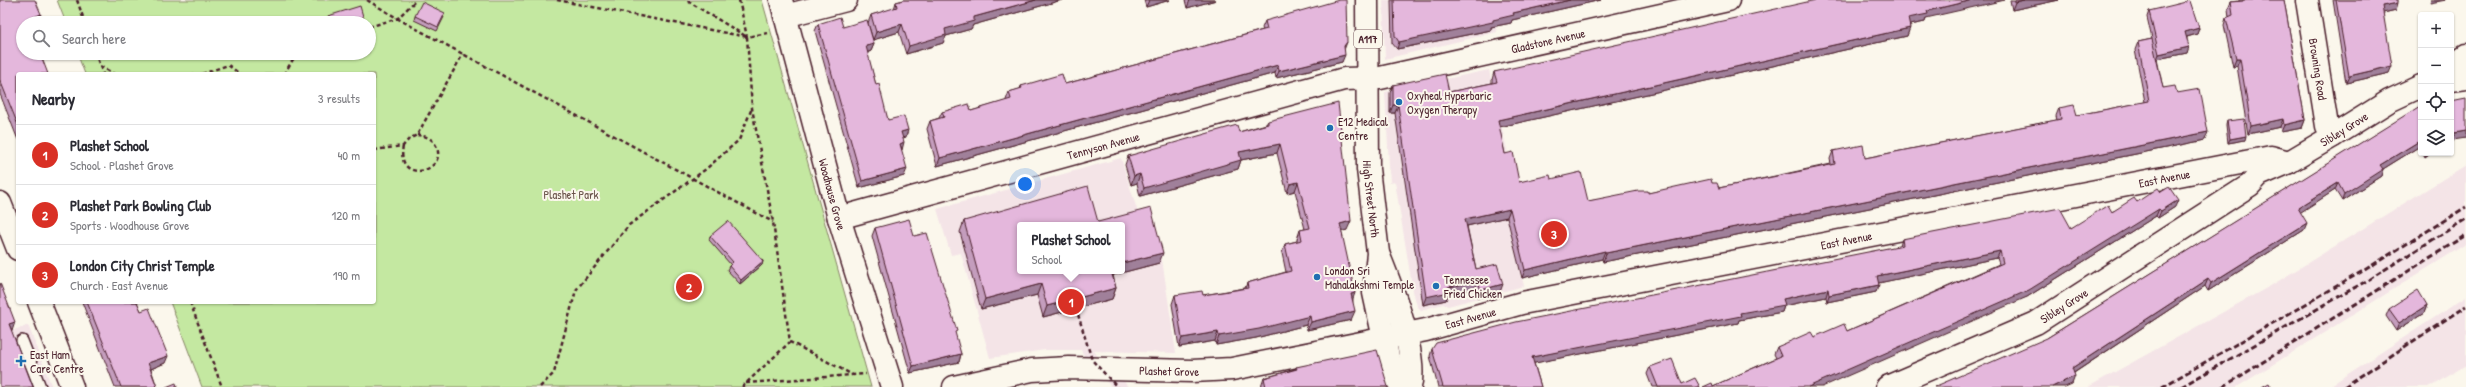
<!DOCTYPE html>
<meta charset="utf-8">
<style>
:root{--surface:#fff;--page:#f2f2f3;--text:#2b2b33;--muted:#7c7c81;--line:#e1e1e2;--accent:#d93025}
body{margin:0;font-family:"Patrick Hand",sans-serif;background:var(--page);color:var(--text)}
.controls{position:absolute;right:12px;top:12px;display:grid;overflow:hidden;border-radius:4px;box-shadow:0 1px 3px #0004}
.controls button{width:36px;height:36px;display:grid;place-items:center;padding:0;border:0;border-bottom:1px solid var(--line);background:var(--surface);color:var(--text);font:20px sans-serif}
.you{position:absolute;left:1025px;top:184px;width:14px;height:14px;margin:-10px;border:3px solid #fff;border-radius:50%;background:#1a73e8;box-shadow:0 0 0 6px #1a73e833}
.badge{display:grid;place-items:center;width:26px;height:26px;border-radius:50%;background:var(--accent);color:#fff;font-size:13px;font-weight:700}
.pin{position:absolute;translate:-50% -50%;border:2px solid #fff;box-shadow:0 1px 4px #0006}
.popup{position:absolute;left:1017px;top:222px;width:108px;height:52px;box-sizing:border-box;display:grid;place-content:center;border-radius:4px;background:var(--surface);filter:drop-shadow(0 1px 3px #0005);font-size:13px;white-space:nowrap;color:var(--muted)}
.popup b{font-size:15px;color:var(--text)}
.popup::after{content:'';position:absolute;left:50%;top:100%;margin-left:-8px;border:8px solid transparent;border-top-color:var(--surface)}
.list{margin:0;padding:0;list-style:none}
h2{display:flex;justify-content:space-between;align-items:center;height:52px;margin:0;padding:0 16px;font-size:17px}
h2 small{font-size:13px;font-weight:400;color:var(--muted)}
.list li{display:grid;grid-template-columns:26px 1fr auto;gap:12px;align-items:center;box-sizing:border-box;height:60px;padding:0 16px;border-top:1px solid var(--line)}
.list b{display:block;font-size:15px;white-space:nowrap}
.list p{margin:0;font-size:13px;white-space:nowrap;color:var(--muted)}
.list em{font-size:13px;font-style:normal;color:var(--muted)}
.icon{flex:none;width:22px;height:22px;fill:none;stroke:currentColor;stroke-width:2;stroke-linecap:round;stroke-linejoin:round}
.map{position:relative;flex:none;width:2466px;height:387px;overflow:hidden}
.search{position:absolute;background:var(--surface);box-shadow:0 1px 3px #0004;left:16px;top:16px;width:360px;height:44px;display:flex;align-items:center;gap:10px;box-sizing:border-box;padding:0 14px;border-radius:22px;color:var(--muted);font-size:15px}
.panel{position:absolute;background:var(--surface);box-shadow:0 1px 3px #0004;left:16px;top:72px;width:360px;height:232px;border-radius:4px}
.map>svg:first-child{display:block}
.built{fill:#f4e4e7;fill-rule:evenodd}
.green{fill:#c4e8a1;stroke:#878466}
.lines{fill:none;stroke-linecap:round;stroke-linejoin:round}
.service-casing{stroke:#4a1f2b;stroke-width:14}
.minor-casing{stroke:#4a1f2b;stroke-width:25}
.secondary-casing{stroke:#4a1f2b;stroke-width:25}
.primary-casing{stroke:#4a1f2b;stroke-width:25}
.path{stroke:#4a1f2b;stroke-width:2.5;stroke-dasharray:4 3;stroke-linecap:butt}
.service{stroke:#fbf7ec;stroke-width:11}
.minor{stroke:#fbf7ec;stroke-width:22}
.secondary{stroke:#fbf7ec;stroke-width:22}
.primary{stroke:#fbf7ec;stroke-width:22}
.rail{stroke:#4a1f2b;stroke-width:3;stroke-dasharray:6 3;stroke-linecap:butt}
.path-bridge{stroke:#4a1f2b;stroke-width:2.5;stroke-dasharray:4 3;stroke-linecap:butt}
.wall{fill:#c49dbd;stroke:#4a1f2b}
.shaded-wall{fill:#a0809a;stroke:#4a1f2b}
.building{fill:#e4b7dc;stroke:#4a1f2b}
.poi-dot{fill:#1f6fb2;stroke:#fbf7ec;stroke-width:1.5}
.labels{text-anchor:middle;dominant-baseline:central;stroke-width:4;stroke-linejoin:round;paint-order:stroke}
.shield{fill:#fbf7ec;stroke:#7f6065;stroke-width:1}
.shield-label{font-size:11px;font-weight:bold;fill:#4a1f2b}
.street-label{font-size:12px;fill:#4a1f2b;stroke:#fbf7ec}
.poi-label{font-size:12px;fill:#4a1f2b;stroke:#fbf7ec;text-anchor:start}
.park-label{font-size:12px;fill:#685148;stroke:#fbf7ec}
</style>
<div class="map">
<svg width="2466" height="387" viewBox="0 0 2466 387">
<rect width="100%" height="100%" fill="#fbf7ec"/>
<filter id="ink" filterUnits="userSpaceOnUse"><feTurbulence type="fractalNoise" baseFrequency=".025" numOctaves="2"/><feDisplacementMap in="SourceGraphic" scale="8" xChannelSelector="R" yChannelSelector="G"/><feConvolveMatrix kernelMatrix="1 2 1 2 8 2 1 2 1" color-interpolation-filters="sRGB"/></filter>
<g filter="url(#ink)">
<!-- built -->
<path class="built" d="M1383,0h107l7,32 -112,27z
M1489,70l27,120 -15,4 23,92 -76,20 -5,-2 -22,6 -4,-4 -4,-15 -18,-109 -5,1 -5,-91z
M1121,158l18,58 20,23 17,114 -82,-2 5,7 23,20 6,9h-16l-23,-22 -8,-15h-36l-55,8 -29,-105 -10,2 -14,-46zM1020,225h102v46h-102z
M2466,165v79l-229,143h-149l184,-102z
M2466,297v68l-35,22h-103z
M28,325l24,62h-52v-52z"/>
<!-- green -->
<path class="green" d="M57,0h705l109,387h-669l-32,-85h204v-228h-289l-8,-21h292v-30h-303z"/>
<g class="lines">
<!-- service casing -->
<g class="service-casing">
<path id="service" d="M22,341l18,46"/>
</g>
<!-- minor casing -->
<g class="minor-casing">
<g id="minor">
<path id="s1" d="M781,0l58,218 53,169"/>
<path d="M785,16l61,-16"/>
<path d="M2451,66l15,-11"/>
<path d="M2451,80l15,-2"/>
<path d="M2333,136l56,-35 32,-15"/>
<path d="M0,203l18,46"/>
<path id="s2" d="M839,218l505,-139 36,-1 348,-78"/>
<path d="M39,302l33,85"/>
</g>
</g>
<!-- secondary casing -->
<g class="secondary-casing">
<g id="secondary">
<path id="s3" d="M954,387l78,-17 37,-2 123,3 40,-2 194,-39 96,-27 749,-146 18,5"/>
<path id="s4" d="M1887,387l149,-64 214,-138 9,-10 30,-13 44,-26 -6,-10 -20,-126"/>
</g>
</g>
<!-- primary casing -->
<g class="primary-casing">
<g id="primary">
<path id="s5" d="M1367,0l1,169 10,84 -4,40 14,64 8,22 7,8"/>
<path d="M1379,256c13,32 39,98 31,131"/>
</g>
</g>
<!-- path -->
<path class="path" d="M77,0l8,23
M367,0l35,21 371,201
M557,0l190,37 -61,-37
M739,0l8,37
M369,27l29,-9 18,-18
M768,33l-21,4 5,71 21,114 17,120 63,33 13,-1
M95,53l8,21
M100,66l14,8
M202,74l26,-9 12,9
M284,74l13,-21
M403,146c-8,41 49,25 32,-2 -4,-7 -11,-8 -18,-9
M374,150l29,-4 6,-7 8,-4 46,-81
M190,302l32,85
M746,383l106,-8
M540,387l14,-14 22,-83 53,-65 77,-56 33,-29 13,-32
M742,387l48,-45"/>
<!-- service -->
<use href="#service" class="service"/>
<!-- minor -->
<use href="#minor" class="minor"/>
<!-- secondary -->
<use href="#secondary" class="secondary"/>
<!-- primary -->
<use href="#primary" class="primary"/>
<!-- rail -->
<path class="rail" d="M2162,387l201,-116 103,-64
M2181,387l187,-107 98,-61
M2223,387l243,-152
M2344,387l122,-81"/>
<!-- path-bridge -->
<path class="path-bridge" d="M1076,308l16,52 25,27"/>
</g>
<!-- wall -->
<path class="wall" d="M0,0l38,22 -3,1h-12l-5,51v66l-18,-46z
M904,0h158l-89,25 -2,4 -25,7 -3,7 -37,11 -7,-22 -26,8 -5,-17 3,-8 23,-6 2,-7z
M1144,0h26l-24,7z
M1185,0h31l-29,8z
M1391,0h210l-89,20 -1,3 -20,4v3l-94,19 -5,-6z
M2010,0h49l-47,10z
M2239,0h45l21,120 -3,8 -21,4 -1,-5 -32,7 -11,-68 -4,1 -9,-42 2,-7 3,-1 -1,-8 3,-7 8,-1z
M2333,0h65l-2,10 -13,3 6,60 -43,10z
M2149,11l50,17 -2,6 -10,3v16l-30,6 6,29 14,5 28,47 -602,122 -1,-3 -80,19 -15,-61 -40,9 9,43 24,23 -22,6 -3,-9 -27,6 -2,5 -23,5 -28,-192h-5v-20l3,-8 56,7 43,-9v-3l2,-8 432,-54 -1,4 -15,3 -3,11 -408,91 6,27 14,28 32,-3 37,22 60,-8 64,-10 7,5 112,-24 -1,-5 3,-8 32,7 192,-38 -1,-4 3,-8 18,7 68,-13 -10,-52 3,-8 14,-3 -5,-22z
M328,16l36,4 -1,3h-35l-1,-3z
M415,16l29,1 -7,14 -23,-11z
M1265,21l79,29 -2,12 -66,16 -1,-5 -338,93 -10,-37 3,-8 9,-3 3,-6 29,-1 35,-10v-1l3,-8 11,-3 1,-3 44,-2 198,-54 -1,-2z
M818,24l25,3 31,17 -3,7 -4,2 9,32 12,35 18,17 -3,1 -2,12 3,26 -45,12 -44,-157z
M2421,106v42l-1,-2 -37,23 -2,7 -39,25 -7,-11 -35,22 4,18 -96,61 -3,-5 -131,87 -2,11 -25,-46z
M1268,121l79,109 -6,1 12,69 -2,20 -44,10 -1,-5 -50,13 -40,7 -1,-4 -36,6 -7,-43 3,-9h28l42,-7 2,-5 39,-11 -4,-19 3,-9 12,-3v-2l3,-9 5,-1 -10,-38 -8,2 -10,-40 -36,7 -3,9 -98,27 -3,-13 -6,2 -6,-20 3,-9 111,-24 27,-8z
M2227,121l18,19 -17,3 -2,-18z
M2423,153h7l-5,4z
M2161,192l14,15 -17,11 -2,-2 -129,81 -314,89 63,-28 -2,-4 3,-7 37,-10 33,-6 152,-67 -2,-6 -119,25 -2,9 -49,10 -1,-5 -42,9 -2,6 -43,8 -1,3 -204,40 7,24h-103l-8,-31 2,-7 468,-103 2,-7 169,-11z
M964,221l134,1 61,41 -46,12 3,13 -4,11 -69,18 -6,-22 -56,14 -21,-77z
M875,228l39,8 47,118 -2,8 -49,11 -38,-137z
M710,236l53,25 -1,4 -22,19 -13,-14 2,-4 2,-1 -22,-25z
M82,302h55l4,9 24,52 -14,6 6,18h-42z
M2427,305l-3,8 -28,18 -10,-15 3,-7z
M1296,367l92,20h-127l3,-9 31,-9z
M1650,367l32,17 18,3h-48l-5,-13z"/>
<!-- shaded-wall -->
<path class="shaded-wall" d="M1036,0h26l-89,25 -2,4 -25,7 -3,7 -37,11 3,-8 36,-17 29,-12z
M1149,0h21l-24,7z
M1190,0h26l-29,8z
M1570,0h31l-89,20 -1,3 -20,4v3l-94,19 2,-7 114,-29z
M1973,0h32l-79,18 -1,4 -20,4 3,-8 19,-7z
M2024,0h35l-47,10 3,-8z
M2431,0h15l-16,3z
M2398,3l-2,7 -17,4 3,-8z
M41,14l-3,8 -3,1h-9l1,-3z
M364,20l-1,3h-8z
M902,24l-3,8 -26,8 3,-8z
M1910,28l-3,8 -412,92 3,-8z
M2199,28l-2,6 -14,4 2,-6z
M1347,42l-3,8v-4z
M874,44l-3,7 -8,3 3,-8z
M2189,47l-2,6 -30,6 2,-5z
M1345,55l-3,7 -66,16 3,-7z
M2236,59h4l-3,7 -4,1z
M1278,65l-3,8 -338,93 3,-8z
M2392,66l-3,7 -43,10 3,-7z
M1393,105h5l-3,8h-5z
M2283,119l-3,8 -32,7 3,-8z
M2305,120l-3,8 -21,4 3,-7z
M908,130l-2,7 -8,2 3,-7z
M2466,131v7l-13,2 -2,4v-7l3,-4z
M2208,132l-3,8 -602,122 3,-9z
M2246,136l-1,4 -17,3 2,-4z
M2421,140v4l-1,2 -37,23 -2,7 -39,25 2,-7 36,-29z
M904,142l-2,8 -2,-6z
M1280,144l-3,9 -36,7 -3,9 -98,27 4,-8 95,-36z
M2427,153h3l-5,4z
M907,169l-3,7 -45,12 3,-7z
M1140,174l-3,9 -6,2 3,-9z
M1298,182l-3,9 -8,2 3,-9z
M2338,183l-3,7 -40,26 3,-8z
M2178,200l-3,7 -17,11 3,-7z
M1510,209l-3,8 -45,10 3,-8z
M2159,209l-3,7 -129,81 -205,90h-14z
M1351,221l-4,9 -11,3 4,-9z
M2307,223l-3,7 -96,61 3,-8z
M1605,251l-3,8 -80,19 3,-8z
M2000,251l-3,7 -123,26 3,-8z
M1163,253l-4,10 -53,14 3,-6h13v-8z
M763,261l-1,4 -22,19 1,-4z
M2208,279l-3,7 -136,90 3,-8z
M1478,281l-3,8 -27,6 -2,5 -23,5 3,-8 22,-10z
M1041,284l-4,11 -56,14 4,-10z
M1503,284l-3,8 -22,6 3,-8z
M1879,285l-3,7 -49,10 2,-7z
M1116,288l-4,11 -69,18 4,-11z
M1828,289l-2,8 -42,9 -2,6 -43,8 -1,3 -208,41 2,-7 208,-44 43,-14z
M1355,293l-3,8 -1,-7z
M2427,305l-3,8 -28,18 3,-8z
M1355,311l-4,9 -44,10 4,-8z
M1310,316l-4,9 -50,13 -40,7 3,-9z
M15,322l-3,9 -3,-7z
M1218,332l-3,9 -36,6 3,-9z
M961,354l-2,8 -49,11 3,-7z
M168,356l-3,7 -19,8 2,-8z
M2075,376l-3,8 -7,3h-13z"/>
<!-- building -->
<path class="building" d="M0,0h35l6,14 -14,6 1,3h-5v30h17l8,21h-30v51l-18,-45z
M904,0h132l-62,17v4l-29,8 1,6 -37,11 -7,-22 -26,8 -5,-17 26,-8 -1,-5z
M1339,0h7l1,42 -3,4 1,9 -66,16 -1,-6 -338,93 -10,-37 14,-4 -2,-5 27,-8 2,7 40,-12 -2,-7 13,-4 -1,-2 41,-12 3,10 202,-55 -2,-8z
M1394,0h176l-57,13 1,2 -21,5v2l-94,20 -4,-6z
M1816,0h157l-46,11 1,3 -20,4 2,10 -412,92 7,34 8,-2 6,30 31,-7 1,4 30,-7 7,29 50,-10h10v2l63,-14 1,4h5l2,5 116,-24 -2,-13 30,-6 2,13 196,-39 -2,-11 15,-3 3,10 72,-14 -11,-59 14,-3 11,49 12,-2 2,7 23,-4 8,43 -602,121 -1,-2 -80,19 -15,-61 -45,10 11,50 21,-5 6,20 -22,6 -3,-9 -30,6 1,5 -23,5 -28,-192h-5v-20l52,-11 4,18 48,-10 -3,-10z
M2015,0h9l-9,2z
M2243,0h41l21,120 -21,5 -1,-6 -32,7 -11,-67h-4l-10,-41 7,-3 -2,-13 12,-1z
M2336,0h62v3l-16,3 10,60 -43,10z
M2190,1l9,27 -14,4 4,15 -30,7 -10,-43z
M422,2l23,11 -7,14 -23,-11z
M360,6l4,14 -9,3h-24l-3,-7z
M840,17l3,10 24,-7 7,24 -8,2 10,39 3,-1 9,36 16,-4 4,14 -7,2 3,10 -4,2 7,25 -45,12 -44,-157z
M2466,98v33l-12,2v3l-3,1v-36z
M1338,103l13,118 -11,3 15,69 -4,1 4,17 -44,11 -1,-6 -51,13 -40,7 -1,-4 -36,6 -7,-43 27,-4 1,4 45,-7 -1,-5 44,-12 -6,-27 17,-4 -2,-10 10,-2 -12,-46 -8,2 -10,-40 -41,8 2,8 -97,28 -4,-14 -6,2 -6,-20 109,-31 2,7 29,-8v-3z
M2420,106h1v34l-41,25 3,4 -39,25 -6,-11 -40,25 9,15 -96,60 -3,-4 -136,89 3,8 -23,11h-118l113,-49z
M2244,119l2,17 -16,3 -3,-18z
M1088,186l10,36 53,-14 12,45 -41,10v-38h-102v46h91l5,17 -69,18 -6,-22 -56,15 -21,-78z
M2169,187l9,13 -17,11 -2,-2 -130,81 -221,97h-105l9,-4 1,3 68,-30 -4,-9 34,-15 3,5 30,-13 3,7 156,-68 -3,-12 -123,25 2,9 -50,10 -1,-6 -45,10 2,6 -45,8 1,3 -209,41 9,30h-98l-11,-38 4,-6 80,-21 387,-77 -1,-6 158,-31 11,20 37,-23 4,7 22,-14 3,4 21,-14 3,4z
M909,219l5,17 13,-3 30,98 -2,1 6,22 -48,12 -38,-138z
M728,221l35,40 -22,19 -12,-14 4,-4 -23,-26z
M0,283l15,39 -6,2 24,63h-33z
M2418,290l9,15 -28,18 -10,-14z
M87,302h50l4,9 8,-3 19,48 -20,7 9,24h-36z
M1377,350l11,37h-122l-2,-9 33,-9 -1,-2z
M1672,359l10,25 13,-6 5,9h-42l-8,-20z
M176,383l1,4h-11z
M2269,383l2,4h-9z"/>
</g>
<!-- markers -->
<g class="poi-dot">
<circle cx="1399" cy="102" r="4"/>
<circle cx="1330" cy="128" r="4"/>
<circle cx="1317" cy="277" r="4"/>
<circle cx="1436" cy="286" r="4"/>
<path d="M19 355h4v4h4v4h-4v4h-4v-4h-4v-4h4z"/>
</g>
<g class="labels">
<!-- shield labels -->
<rect class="shield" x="1354" y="30" width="28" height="18" rx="3"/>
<g class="shield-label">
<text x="1368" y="39">A117</text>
</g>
<!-- street labels -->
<g class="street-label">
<text stroke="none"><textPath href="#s2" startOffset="732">Gladstone Avenue</textPath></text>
<text transform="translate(2318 69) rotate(81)">Browning Road</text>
<text transform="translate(2344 129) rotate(-32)">Sibley Grove</text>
<text stroke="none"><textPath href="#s2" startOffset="274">Tennyson Avenue</textPath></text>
<text stroke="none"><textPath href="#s3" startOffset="1232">East Avenue</textPath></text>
<text stroke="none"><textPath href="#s1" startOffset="201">Woodhouse Grove</textPath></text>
<text stroke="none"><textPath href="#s5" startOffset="199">High Street North</textPath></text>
<text stroke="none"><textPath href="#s3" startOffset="908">East Avenue</textPath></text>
<text stroke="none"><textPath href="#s4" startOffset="195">Sibley Grove</textPath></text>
<text stroke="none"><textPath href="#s3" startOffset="524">East Avenue</textPath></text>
<text stroke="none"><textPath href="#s3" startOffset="217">Plashet Grove</textPath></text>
</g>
<!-- poi labels -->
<g class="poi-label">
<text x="1407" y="95">Oxyheal Hyperbaric<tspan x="1407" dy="14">Oxygen Therapy</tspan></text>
<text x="1338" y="121">E12 Medical<tspan x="1338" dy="14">Centre</tspan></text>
<text x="1325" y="270">London Sri<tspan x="1325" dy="14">Mahalakshmi Temple</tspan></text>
<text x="1444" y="279">Tennessee<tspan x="1444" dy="14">Fried Chicken</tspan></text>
<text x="30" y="354">East Ham<tspan x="30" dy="14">Care Centre</tspan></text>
</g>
<!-- park labels -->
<g class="park-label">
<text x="571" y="194">Plashet Park</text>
</g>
</g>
</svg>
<div class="controls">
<button>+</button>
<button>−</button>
<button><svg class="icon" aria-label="locate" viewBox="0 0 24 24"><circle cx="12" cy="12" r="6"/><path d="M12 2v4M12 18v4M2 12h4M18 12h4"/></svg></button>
<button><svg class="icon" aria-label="layers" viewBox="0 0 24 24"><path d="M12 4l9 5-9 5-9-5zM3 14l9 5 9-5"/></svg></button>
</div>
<div class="you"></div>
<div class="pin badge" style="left:1071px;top:302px">1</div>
<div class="popup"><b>Plashet School</b>School</div>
<div class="pin badge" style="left:689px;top:287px">2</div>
<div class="pin badge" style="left:1554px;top:234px">3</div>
<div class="search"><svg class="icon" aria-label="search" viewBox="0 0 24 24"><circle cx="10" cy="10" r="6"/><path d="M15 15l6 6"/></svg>Search here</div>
<section class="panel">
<h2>Nearby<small>3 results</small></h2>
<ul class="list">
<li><span class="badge">1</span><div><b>Plashet School</b><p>School · Plashet Grove</p></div><em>40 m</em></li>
<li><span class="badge">2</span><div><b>Plashet Park Bowling Club</b><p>Sports · Woodhouse Grove</p></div><em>120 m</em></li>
<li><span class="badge">3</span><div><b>London City Christ Temple</b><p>Church · East Avenue</p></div><em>190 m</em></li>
</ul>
</section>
</div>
